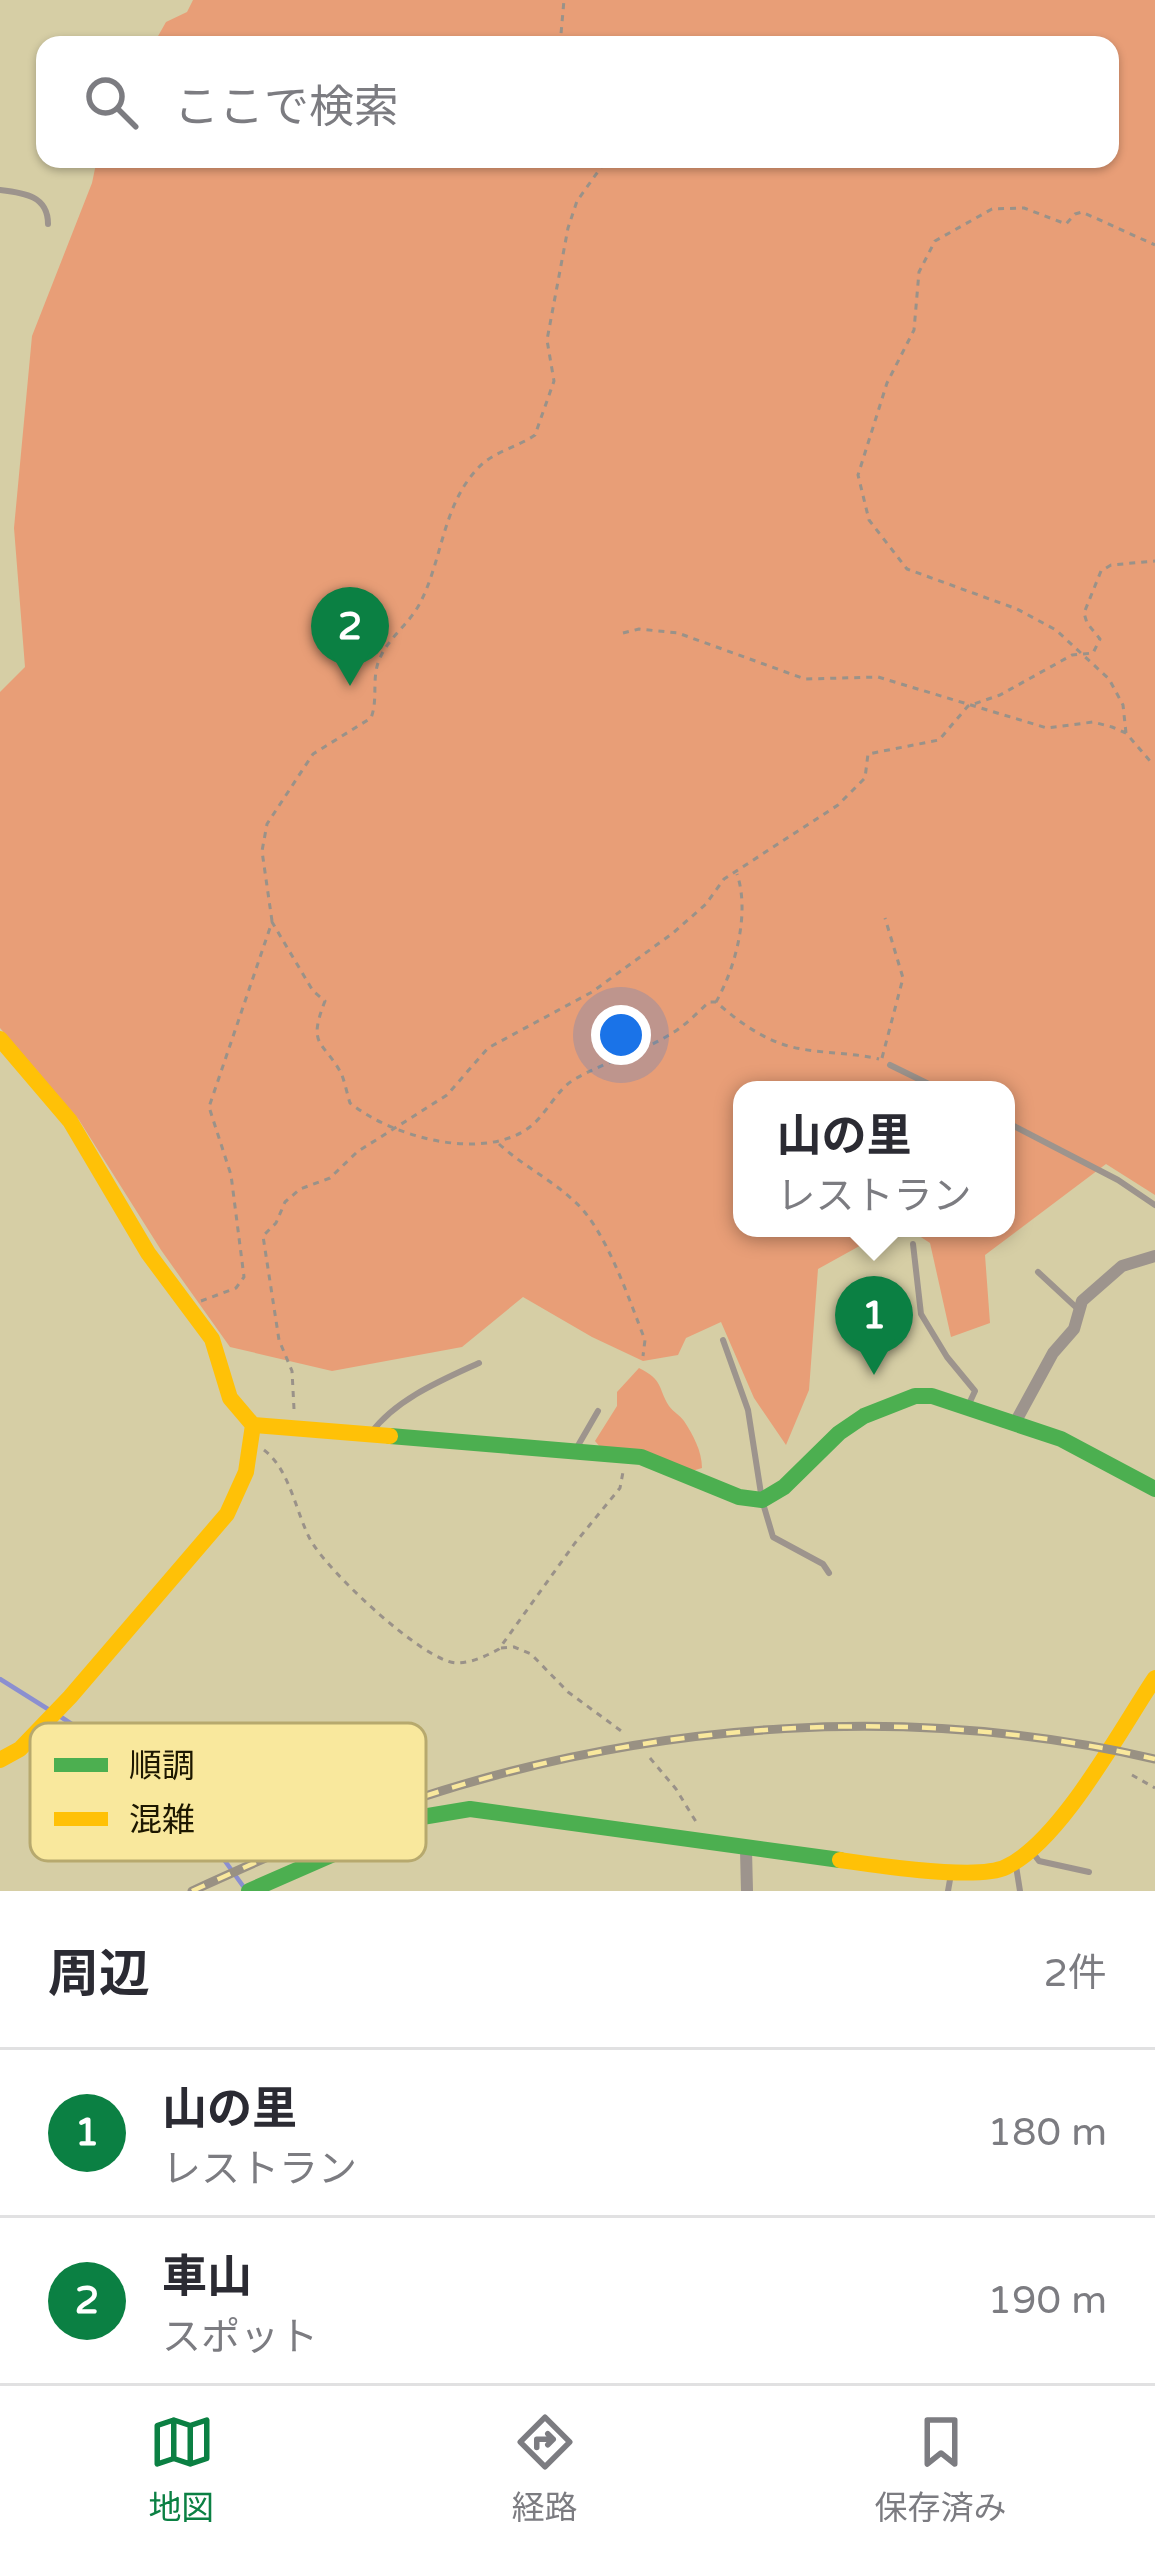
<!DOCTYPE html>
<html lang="ja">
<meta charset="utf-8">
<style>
:root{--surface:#fff;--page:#f2f2f3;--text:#2b2b33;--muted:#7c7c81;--line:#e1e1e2;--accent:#0b8043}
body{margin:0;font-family:"Varela Round","Noto Sans JP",sans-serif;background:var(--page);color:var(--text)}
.you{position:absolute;left:621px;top:1035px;width:42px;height:42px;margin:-30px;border:9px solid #fff;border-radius:50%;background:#1a73e8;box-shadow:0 0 0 18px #1a73e833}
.badge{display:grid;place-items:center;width:78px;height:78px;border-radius:50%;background:var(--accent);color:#fff;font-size:39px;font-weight:700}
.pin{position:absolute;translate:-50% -99px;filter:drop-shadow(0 3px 6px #0008)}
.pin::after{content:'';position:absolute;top:63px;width:42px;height:36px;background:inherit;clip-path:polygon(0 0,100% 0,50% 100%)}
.popup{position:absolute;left:733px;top:1081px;width:282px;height:156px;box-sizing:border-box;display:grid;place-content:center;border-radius:24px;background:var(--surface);filter:drop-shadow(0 3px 9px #0005);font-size:39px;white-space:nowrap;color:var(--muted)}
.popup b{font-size:45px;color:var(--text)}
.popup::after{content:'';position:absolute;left:50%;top:100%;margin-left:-24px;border:24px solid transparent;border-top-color:var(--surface)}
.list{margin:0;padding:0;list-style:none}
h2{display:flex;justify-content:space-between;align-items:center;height:156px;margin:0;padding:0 48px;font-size:51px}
h2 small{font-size:39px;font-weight:400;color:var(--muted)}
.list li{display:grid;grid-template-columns:78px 1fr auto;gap:36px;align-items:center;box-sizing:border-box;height:168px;padding:0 48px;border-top:3px solid var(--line)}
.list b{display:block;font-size:45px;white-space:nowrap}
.list p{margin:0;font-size:39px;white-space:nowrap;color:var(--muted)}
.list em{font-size:39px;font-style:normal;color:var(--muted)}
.icon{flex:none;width:66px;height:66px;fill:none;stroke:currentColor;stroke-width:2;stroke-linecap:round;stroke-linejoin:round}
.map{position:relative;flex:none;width:1155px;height:1891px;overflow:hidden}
.search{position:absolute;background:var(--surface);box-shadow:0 3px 9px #0004;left:36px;right:36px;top:36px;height:132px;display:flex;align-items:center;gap:30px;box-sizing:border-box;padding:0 42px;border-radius:24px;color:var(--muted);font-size:45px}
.sheet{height:492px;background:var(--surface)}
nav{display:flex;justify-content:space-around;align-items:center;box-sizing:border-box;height:168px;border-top:3px solid var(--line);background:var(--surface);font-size:33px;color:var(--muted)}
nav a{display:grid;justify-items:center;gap:6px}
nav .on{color:var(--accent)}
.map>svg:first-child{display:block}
.forest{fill:#e89e77}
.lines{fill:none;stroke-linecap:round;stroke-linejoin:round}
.stream{stroke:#8b8fd0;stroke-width:4.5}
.path{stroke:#9a9289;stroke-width:3;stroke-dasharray:6 6;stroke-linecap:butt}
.lane{stroke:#9d948d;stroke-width:6}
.street{stroke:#9d948d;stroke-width:12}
.fast{stroke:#4caf50;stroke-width:16}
.slow{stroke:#ffc107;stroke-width:16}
.rail-casing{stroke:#999183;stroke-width:9}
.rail{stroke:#f9e89d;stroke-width:4.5;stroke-dasharray:14;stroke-linecap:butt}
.key{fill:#f9e89d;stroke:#b7a96e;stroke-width:3}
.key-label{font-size:33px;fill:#1d1700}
</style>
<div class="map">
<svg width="1155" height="1891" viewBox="0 0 1155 1891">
<rect width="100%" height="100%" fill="#d6cea5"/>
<!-- forest -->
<path class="forest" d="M193,0h962v1195l-49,-31 -121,91 5,68 -39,14 -21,-94 -23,-15h99v-138h-264v138h150l-74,41 -9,121 -23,55 -32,-47 -33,-76 -35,16 -8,17 -35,6 -51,-24 -69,-40 -61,50 -130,24 -102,-24 -69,-97 -82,-130 -79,-92v-336l25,-25 -11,-139 18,-192 60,-153 5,-24h1013v-114h-957l13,-23 21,-10z
M639,1368c25,13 18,18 30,38 4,6 11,9 15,15 9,14 18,30 18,47l-10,3 -92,-24 -5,-6 22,-35v-14z"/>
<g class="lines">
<!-- stream -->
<path class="stream" d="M0,1679l51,32
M61,1717l102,67 26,27 54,75"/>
<!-- path -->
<path class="path" d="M560,45l4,-45
M623,633l16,-4 39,4 127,46 73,-2 169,51 46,-6 19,5 14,6 24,28 5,1
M1126,733l-3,-28 -14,-26 -53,-49 -39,-21 -110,-40 -38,-49 -11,-45 29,-92 27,-53 5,-58 16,-31 57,-32 32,-1 42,16 9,-10 7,-2 73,33
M272,921l-10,-70 5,-27 46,-70 58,-36c7,-18 1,-37 7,-55 8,-24 31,-38 42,-60 23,-44 22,-98 59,-136 14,-15 39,-20 56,-32l19,-54 -7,-41 21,-112 9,-27 30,-42
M716,1002c20,-35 34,-90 21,-128
M882,1058l21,-80 -18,-60
M499,1144c23,21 51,35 74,56 33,28 56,100 72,140l-2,16
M201,1301l35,-13 8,-11 -13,-102 -22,-68 63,-185 41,69 12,10c-18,46 -2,39 16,72 4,9 6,21 9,30 41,33 126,57 174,28 21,-12 31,-41 51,-52 31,-18 68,-27 99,-47 14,-9 24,-20 35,-30h7c22,19 47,38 76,45 29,7 58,5 87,12
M294,1409l-2,-38 -13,-31 -16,-104 13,-13 9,-21 15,-13 30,-11 27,-26 90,-57 41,-47 104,-56 81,-59 33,-29 18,-25 114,-74 27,-27 3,-24 71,-14 29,-34 32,-11 72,-40 21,-2 7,-14 -13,-16 -3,-10 17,-42 10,-6 44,-4
M264,1450c26,20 31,60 46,89 16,31 113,122 146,124 16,0 30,-7 43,-14l76,-106 45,-55 3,-16
M501,1648l13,-1 17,7 37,38 56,41
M650,1758l26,31 22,36
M1132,1775l23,13"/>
<!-- lane -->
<path class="lane" d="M0,190c25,3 48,6 48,34
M890,1065l51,25
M1006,1122l112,58 37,25
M913,1244l8,70 26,43 28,34 -7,15
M1038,1272l41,38
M723,1340l25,70 14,90 11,37 50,27 6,9
M371,1433c25,-34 71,-53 108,-70
M576,1449l22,-38
M1033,1853l6,8 50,11
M1016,1866l4,25
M948,1891l3,-17"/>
<!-- street -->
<path class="street" d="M1016,1421l37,-68 21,-24 8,-28 40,-35 33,-10
M746,1850l1,41"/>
<!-- fast -->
<path class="fast" d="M390,1436l251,21 98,40 23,3 22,-13 55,-54 25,-17 51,-20h17l129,43 94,50
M249,1891l167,-73 54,-9 370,51"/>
<!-- slow -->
<path class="slow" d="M0,1039l70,82 78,132 64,86 18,59 23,27 137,11
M0,1760l20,-11 50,-52 157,-183 19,-42 7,-47
M840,1860c34,5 138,21 166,7 55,-26 114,-137 149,-189"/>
<!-- rail casing -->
<g class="rail-casing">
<path id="rail" d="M192,1891c75,-34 150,-68 227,-93 236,-77 494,-95 736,-39"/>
</g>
<!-- rail -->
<use href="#rail" class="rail"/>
</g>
<!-- legend -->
<rect x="30" y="1723" width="396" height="138" rx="18" class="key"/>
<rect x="54" y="1758" width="54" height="14" fill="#4caf50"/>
<rect x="54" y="1812" width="54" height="14" fill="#ffc107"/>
<g class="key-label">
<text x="129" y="1777">順調</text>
<text x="129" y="1831">混雑</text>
</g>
</svg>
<div class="you"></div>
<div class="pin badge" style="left:874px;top:1375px">1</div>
<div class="popup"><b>山の里</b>レストラン</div>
<div class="pin badge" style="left:350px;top:686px">2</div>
<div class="search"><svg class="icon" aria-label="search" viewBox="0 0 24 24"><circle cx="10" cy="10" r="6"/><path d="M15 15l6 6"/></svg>ここで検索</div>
</div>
<section class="sheet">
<h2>周辺<small>2件</small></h2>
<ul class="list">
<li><span class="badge">1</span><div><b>山の里</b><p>レストラン</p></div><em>180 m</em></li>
<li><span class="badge">2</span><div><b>車山</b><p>スポット</p></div><em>190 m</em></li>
</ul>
</section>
<nav>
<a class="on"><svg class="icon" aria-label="map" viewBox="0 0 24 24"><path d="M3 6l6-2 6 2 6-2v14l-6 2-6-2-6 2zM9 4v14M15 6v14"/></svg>地図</a>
<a><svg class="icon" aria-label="directions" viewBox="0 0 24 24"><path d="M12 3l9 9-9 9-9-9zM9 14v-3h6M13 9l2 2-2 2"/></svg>経路</a>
<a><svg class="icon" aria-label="saved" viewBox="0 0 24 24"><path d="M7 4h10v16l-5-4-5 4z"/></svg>保存済み</a>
</nav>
